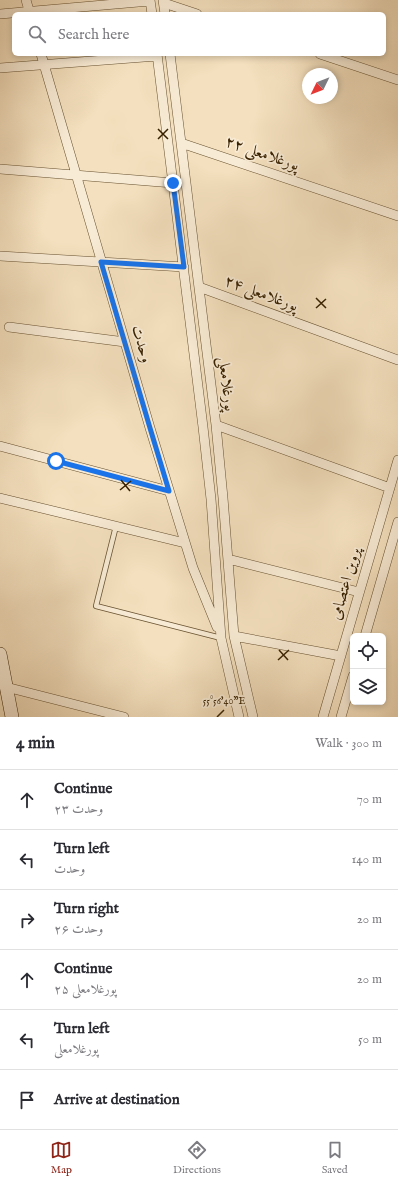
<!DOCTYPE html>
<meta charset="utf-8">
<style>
:root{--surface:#fff;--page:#f7f7f7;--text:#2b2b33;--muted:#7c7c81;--line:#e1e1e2;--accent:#8f2418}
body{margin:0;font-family:"IM FELL English",Amiri,serif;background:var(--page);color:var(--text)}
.controls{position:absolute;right:12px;bottom:12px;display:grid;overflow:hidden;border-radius:6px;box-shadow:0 2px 6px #0003}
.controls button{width:36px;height:36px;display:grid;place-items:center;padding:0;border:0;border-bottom:1px solid var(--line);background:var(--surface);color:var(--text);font:20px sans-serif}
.compass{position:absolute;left:302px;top:68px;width:36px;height:36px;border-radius:50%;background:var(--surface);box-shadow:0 2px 6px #0003;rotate:227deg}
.stop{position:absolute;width:12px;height:12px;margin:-9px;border:3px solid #1a73e8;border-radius:50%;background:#fff}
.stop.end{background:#1a73e8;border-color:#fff;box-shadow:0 1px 4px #0008}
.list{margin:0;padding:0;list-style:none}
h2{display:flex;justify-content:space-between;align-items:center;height:52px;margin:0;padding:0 16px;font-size:17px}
h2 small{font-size:13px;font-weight:400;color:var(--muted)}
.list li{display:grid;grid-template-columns:26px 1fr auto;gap:12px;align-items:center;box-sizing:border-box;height:60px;padding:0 16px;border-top:1px solid var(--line)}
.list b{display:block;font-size:15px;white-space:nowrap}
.list p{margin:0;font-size:13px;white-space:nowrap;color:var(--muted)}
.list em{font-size:13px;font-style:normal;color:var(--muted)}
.icon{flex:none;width:22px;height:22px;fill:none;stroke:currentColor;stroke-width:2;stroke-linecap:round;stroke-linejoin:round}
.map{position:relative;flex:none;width:398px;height:717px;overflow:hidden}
.search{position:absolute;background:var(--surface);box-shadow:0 2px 6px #0003;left:12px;right:12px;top:12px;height:44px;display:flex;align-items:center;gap:10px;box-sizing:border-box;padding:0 14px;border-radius:6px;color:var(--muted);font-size:15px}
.sheet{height:412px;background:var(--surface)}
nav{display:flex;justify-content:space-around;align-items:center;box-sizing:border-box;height:56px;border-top:1px solid var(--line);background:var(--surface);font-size:11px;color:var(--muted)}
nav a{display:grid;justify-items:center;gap:2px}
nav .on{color:var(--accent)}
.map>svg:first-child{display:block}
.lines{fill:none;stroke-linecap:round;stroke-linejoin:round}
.service-casing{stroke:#675130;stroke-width:6}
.minor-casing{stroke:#675130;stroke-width:10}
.secondary-casing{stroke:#382100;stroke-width:14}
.service{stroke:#f8ebd5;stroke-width:4.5}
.minor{stroke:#f8ebd5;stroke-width:9}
.secondary{stroke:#f8ebd5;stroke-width:13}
.route{stroke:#1a73e8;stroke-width:5}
.ticks{fill:none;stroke:#382100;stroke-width:1.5}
.labels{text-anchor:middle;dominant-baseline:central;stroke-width:3.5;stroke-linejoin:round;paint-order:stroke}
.street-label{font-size:16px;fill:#382100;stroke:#f8ebd5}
.ticks-label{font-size:10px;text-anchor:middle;fill:#382100;stroke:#f8ebd5;stroke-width:3.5;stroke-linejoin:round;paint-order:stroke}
</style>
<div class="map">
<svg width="398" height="717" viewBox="0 0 398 717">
<rect width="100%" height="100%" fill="#f4e0be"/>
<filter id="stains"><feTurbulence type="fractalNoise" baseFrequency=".005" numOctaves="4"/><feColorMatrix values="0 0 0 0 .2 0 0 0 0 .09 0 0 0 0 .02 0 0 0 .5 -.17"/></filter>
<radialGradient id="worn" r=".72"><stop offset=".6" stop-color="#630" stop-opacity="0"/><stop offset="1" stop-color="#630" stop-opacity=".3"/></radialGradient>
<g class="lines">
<!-- service casing -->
<g class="service-casing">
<path id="service" d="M116,526l-20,80 125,32"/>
</g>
<!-- minor casing -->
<g class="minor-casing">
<path id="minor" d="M26,0l4,14
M150,0l2,14
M163,0l2,14
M164,3l33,11
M0,14l150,-13
M41,54l109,374 43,140 24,59
M157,54l46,373 8,72 10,139 18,79
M170,54l46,371 7,73 11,138 19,81
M320,54l78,26
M0,68l157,-12
M181,143l217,73
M0,169l173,14
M0,256l184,11
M199,287l199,73
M9,327l116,15
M216,425l174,63
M0,446l169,45
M0,498l185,45
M228,559l131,33
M234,636l107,20
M365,636l33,-114
M6,687l118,30
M323,717l75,-257
M341,717l12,-41"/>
</g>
<!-- secondary casing -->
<g class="secondary-casing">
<path id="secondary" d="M0,654l12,63"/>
</g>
<!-- service -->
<use href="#service" class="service"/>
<!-- minor -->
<use href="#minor" class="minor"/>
<!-- secondary -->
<use href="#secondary" class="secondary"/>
</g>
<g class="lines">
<!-- route -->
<path class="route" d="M56,461l113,30 -19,-63 -49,-166 83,5 -11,-84"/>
</g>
<!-- ticks -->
<path class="ticks" d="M158,129l10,10M158,139l10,-10M316,298l10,10M316,308l10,-9M121,480l9,11M120,490l11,-9M279,650l9,10M278,660l11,-10M217,717l7,-7"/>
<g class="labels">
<!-- street labels -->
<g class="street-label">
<text transform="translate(262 154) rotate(19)">پورغلامعلی ۲۲</text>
<text transform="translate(261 294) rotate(20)">پورغلامعلی ۲۴</text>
<text transform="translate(141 344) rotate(74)">وحدت</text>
<text transform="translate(226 384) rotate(83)">پورغلامعلی</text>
<text transform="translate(346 584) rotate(-74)">پروین اعتصامی</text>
</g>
</g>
<g class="ticks-label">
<text x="224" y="704">55°56'40"E</text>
</g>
<rect width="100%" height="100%" filter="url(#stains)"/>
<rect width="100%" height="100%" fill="url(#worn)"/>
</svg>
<div class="controls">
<button><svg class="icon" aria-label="locate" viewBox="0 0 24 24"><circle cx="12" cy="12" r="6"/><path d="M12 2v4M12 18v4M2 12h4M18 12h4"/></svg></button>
<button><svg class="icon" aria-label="layers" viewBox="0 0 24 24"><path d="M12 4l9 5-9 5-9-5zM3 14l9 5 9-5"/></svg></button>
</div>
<svg class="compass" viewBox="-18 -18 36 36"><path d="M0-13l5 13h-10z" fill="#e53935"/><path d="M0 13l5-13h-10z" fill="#7c7c81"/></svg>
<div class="stop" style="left:56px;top:461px"></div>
<div class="stop end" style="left:173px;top:183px"></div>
<div class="search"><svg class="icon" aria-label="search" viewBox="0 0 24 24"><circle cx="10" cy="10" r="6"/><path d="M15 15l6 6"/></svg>Search here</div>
</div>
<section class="sheet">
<h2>4 min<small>Walk · 300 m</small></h2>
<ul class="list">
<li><svg class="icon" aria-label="ahead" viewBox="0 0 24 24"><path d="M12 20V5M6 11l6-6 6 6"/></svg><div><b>Continue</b><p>وحدت ۲۳</p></div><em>70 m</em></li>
<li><svg class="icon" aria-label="left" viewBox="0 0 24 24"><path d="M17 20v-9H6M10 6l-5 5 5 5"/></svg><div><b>Turn left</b><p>وحدت</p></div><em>140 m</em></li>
<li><svg class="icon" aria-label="right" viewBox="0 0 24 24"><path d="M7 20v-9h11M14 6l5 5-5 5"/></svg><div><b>Turn right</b><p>وحدت ۲۶</p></div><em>20 m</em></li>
<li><svg class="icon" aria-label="ahead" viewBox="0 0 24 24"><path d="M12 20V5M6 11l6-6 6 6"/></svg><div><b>Continue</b><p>پورغلامعلی ۲۵</p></div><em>20 m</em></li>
<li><svg class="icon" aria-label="left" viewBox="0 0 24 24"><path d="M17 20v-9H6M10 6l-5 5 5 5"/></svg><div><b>Turn left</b><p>پورغلامعلی</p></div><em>50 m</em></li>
<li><svg class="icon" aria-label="arrive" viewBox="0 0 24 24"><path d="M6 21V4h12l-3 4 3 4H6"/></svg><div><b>Arrive at destination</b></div></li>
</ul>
</section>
<nav>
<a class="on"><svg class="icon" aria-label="map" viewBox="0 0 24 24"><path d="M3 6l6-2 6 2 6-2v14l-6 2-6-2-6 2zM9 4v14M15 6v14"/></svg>Map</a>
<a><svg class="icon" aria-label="directions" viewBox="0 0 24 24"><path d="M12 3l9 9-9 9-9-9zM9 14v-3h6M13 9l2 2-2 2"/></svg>Directions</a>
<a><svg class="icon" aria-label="saved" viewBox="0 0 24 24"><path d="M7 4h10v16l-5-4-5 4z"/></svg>Saved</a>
</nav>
